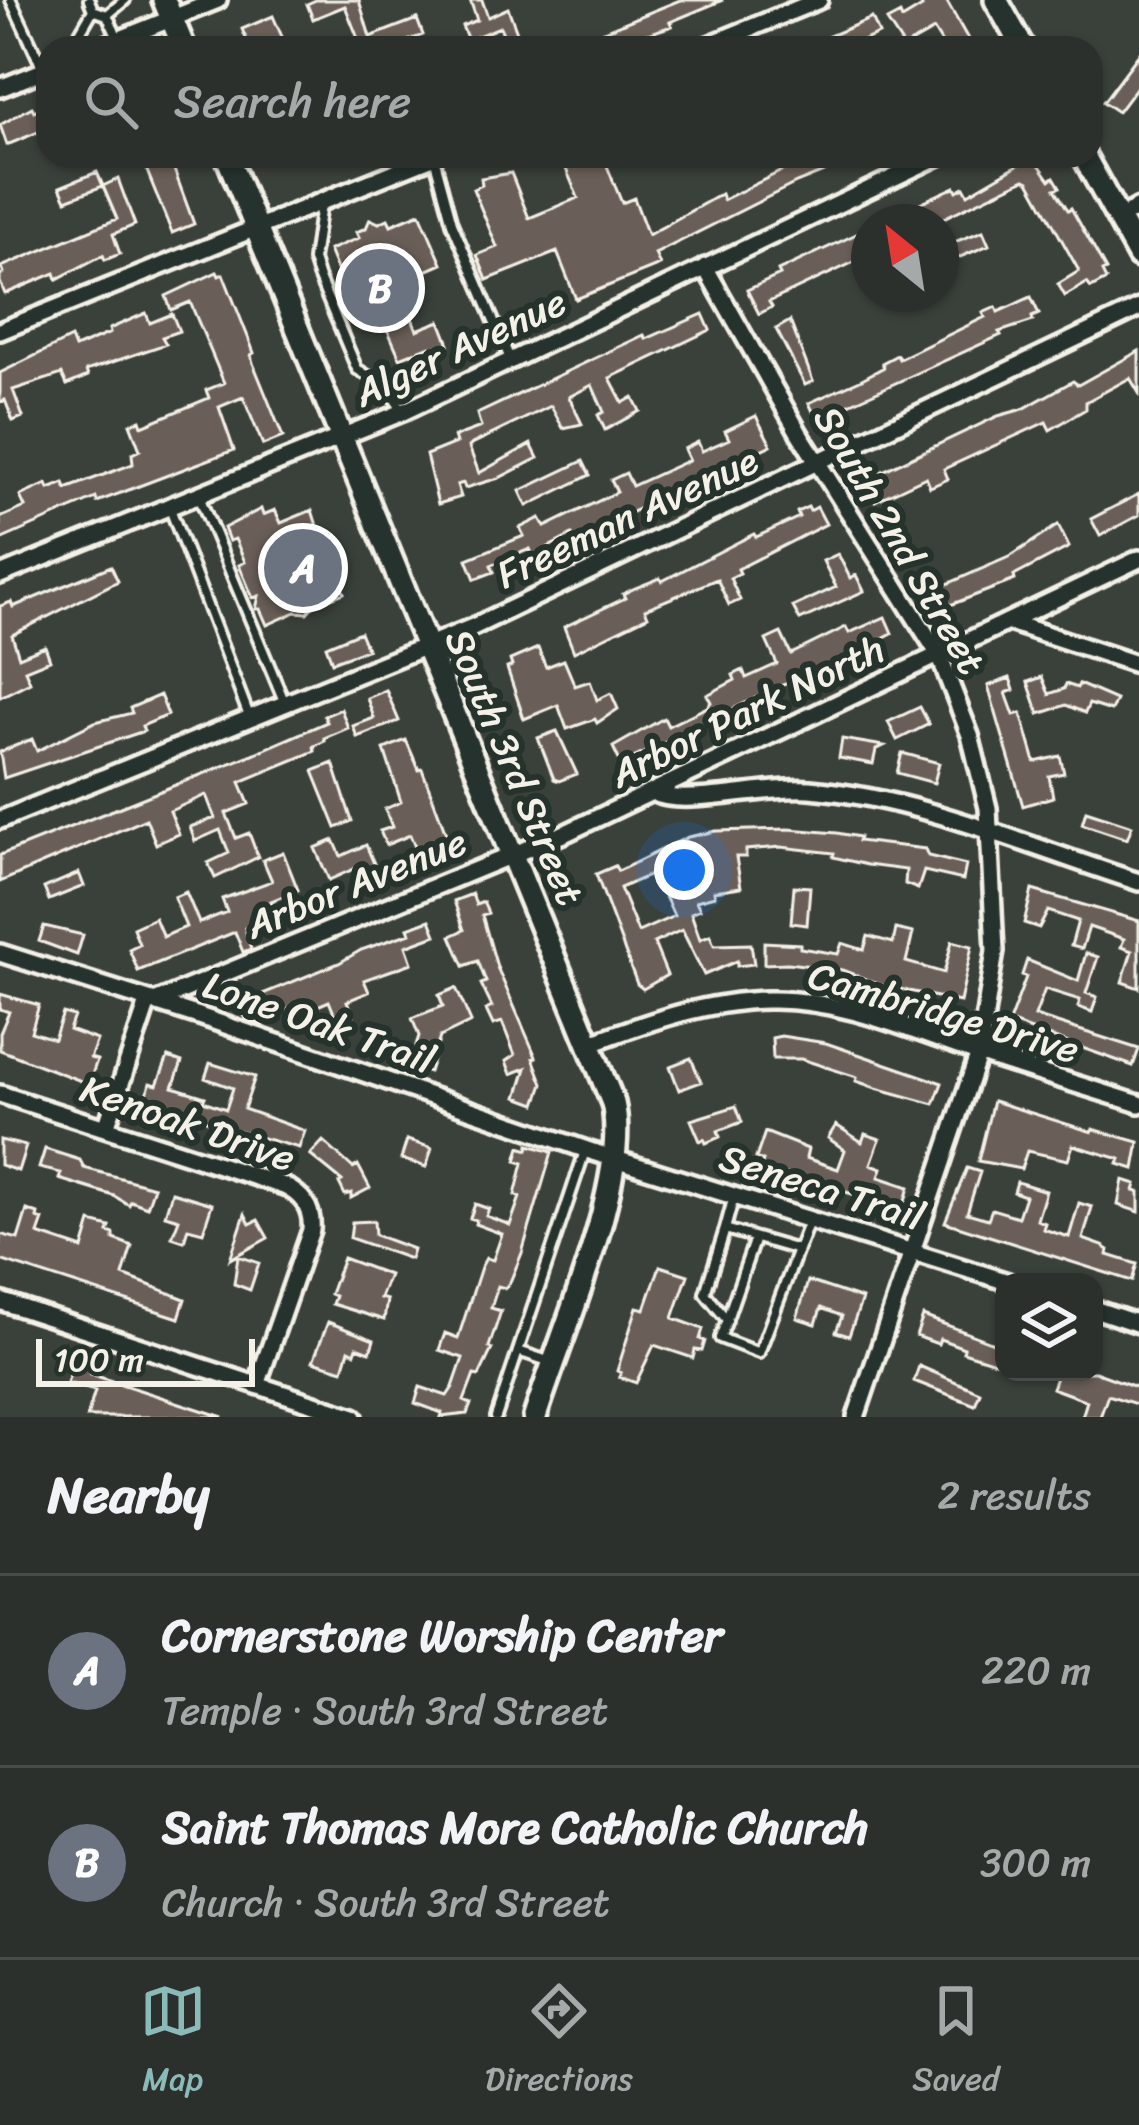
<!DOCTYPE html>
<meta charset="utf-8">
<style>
:root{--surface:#2c302c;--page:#343834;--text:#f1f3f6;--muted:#a6a9a9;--line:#484b48;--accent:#8bbbb9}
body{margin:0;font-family:Sriracha,sans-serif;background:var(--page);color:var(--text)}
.controls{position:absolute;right:36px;bottom:36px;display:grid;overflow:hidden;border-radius:24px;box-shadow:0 3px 9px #0004}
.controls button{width:108px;height:108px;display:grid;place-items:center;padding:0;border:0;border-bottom:3px solid var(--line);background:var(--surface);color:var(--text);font:60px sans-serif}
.compass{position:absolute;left:851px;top:204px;width:108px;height:108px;border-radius:50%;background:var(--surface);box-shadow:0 3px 9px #0004;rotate:330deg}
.scale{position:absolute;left:36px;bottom:30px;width:219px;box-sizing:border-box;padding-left:12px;border:6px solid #f4f1e8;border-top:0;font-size:33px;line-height:42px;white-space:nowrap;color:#f4f1e8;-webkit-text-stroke:9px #26332d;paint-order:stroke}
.you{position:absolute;left:684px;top:870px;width:42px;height:42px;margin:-30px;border:9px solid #fff;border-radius:50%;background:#1a73e8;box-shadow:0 0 0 18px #1a73e833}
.badge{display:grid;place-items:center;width:78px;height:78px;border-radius:50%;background:var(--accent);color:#fff;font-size:39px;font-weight:700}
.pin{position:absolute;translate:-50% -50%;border:6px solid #fff;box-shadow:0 3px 12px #0006}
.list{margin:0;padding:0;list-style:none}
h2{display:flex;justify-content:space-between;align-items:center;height:156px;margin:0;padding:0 48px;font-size:51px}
h2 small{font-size:39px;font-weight:400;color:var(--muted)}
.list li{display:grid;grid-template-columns:78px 1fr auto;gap:36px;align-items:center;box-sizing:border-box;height:192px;padding:0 48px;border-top:3px solid var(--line)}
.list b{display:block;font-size:45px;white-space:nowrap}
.list p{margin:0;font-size:39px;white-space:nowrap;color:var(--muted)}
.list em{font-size:39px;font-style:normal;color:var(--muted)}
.icon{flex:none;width:66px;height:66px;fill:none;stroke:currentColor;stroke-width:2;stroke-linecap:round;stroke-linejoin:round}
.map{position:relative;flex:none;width:1139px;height:1417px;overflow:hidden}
.search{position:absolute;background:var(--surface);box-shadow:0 3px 9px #0004;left:36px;right:36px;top:36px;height:132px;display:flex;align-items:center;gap:30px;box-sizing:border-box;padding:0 42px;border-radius:36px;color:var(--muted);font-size:45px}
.sheet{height:540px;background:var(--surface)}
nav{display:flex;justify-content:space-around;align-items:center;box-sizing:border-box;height:168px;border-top:3px solid var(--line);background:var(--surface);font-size:33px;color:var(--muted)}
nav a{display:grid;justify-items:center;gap:6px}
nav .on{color:var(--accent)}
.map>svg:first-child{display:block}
.building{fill:#6a5e58;stroke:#f4f1e8;stroke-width:3;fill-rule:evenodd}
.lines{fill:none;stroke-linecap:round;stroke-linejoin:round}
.lane-casing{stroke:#f4f1e8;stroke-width:16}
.street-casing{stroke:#f4f1e8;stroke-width:24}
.secondary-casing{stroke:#f4f1e8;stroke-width:30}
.lane{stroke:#26332d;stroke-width:8}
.street{stroke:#26332d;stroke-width:15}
.secondary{stroke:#26332d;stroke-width:21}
.labels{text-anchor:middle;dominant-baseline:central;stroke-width:12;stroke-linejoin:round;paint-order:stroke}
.street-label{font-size:39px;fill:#f4f1e8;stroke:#26332d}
</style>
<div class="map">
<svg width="1139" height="1417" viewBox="0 0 1139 1417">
<rect width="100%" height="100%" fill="#3a403a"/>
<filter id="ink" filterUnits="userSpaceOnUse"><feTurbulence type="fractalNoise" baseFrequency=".00833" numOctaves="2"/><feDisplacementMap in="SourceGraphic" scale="24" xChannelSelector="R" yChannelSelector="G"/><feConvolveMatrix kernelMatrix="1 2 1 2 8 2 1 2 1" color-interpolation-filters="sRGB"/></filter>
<g filter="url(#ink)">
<!-- building -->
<path class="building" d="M316,0h43l11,37 47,-18 6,16 -33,13h-45l14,-7 -14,-35 -32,13 -6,-15z
M470,0h12l6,17 20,-9 10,27 -12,5 -6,-13 -32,13 -6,-14 15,-6z
M680,0h43l-53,22 2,4 -67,22h-43z
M918,0h28l27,48h-28l-11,-18 -30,17 -17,-26 13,-7 2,5 20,-12z
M273,16l10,23 -33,9 -8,-19z
M872,18l7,16 -26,11 -52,3z
M1139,54v30l-21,28 -15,-10z
M48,105v23l-41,17 -7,-20 32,-18 2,4z
M141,156h28l25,68 -22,9z
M567,156h36l19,47 12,-5 14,37 73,-41 2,6 79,-39 13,-5h36l-12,6 2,3 -45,18 -141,71 5,11 -84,34 -19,-47 -70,28 -10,-25 20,-8 -24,-58 9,-4 -1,-7 30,-5 18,45 49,-20 -14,-34 6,-2z
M1033,156l17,24 4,-3 6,10 -5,2 13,21 3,-2 35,62 -4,2 4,8 -15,8 -4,-5 -22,13 -7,-12 21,-13 -50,-90 -4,-2 -90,43h-6l-9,-19 35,-16 2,4 7,-4 4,7z
M97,172l6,14 -37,14 -6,-13z
M118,179l17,46 -22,9 7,20 -15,6 -2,-5 -46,24 -2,-6 -50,21 -5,-12v-7l4,-2 -3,-6 116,-48 -14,-33z
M420,213l22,51 -21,9 5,11 -24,10 15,36 23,-9 9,23 -16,7 -3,-5 -30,12 -29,-66 -21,9 -21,-51 30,-12 -3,-6 10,-4 4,-9 9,4 9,-4 3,6z
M869,228v27l-100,47 3,5 -13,7 -12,-24 33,-15 -2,-4z
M983,231l6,14 -48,20v-18z
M217,272l2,4 4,-2 25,63 6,16 -3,2 2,8 30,74 -20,8 -20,-48 -24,10 15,43 -137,52 -1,-4 -96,42v-22l25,-11 -5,-11 27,-12 2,5 15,-6 2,6 67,-25 -1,-10 8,-4 -10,-26 10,-4 2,6 67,-28 -3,-8 18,-7 -34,-81 -19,8 -5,-14z
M1031,297l8,17 -7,3 1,4 -34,11 2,3 -165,75 1,4 -10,5 -2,-3 -8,4 -8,-17 51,-23 24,-13 -2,-4 15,-8 2,4 86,-42 -2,-4 13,-6 2,5z
M146,313l4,10 22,-9 7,17 -17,6 4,7 -80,27 2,5 -21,9 -5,-11 -49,16 10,27 -10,4 -8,-21 -5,2v-29l71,-35 4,10 35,-15 -1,-4z
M703,314l7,16 -100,48 13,25 10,-6 7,14 -35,19 -7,-15 6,-3 -12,-27 -23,12 13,27 -19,4 -12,-22 -79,38 -3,3 10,26 52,-29 7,14 -39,20 -34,10 -2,-5 -6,2 4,12 -23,7 -12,-49 30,-12 -2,-6 27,-10 -4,-13 167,-79 2,4z
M790,321l23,60 -8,4 -29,-56z
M1139,351v42l-9,-15 -44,24v7l-36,21 -4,-8 -102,47 4,10 -18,8 -4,-10 -51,24 -11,-21 134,-64 25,-7 50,-28 5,4z
M756,416l15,29 -65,31 -2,-4 -43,20 3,5 -90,42 -2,-4 -39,20 -3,-6 -39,16 3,7 -19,7 -8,-20 57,-23 -4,-8 20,-10 5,9 72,-35 -6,-12 15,-7 6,13 57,-26 -5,-11 14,-7 4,9 27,-12 -4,-8z
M583,461l7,14 -63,31 -7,-15z
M1139,494v21l-39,21 -9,-17z
M808,507l2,4 7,-4 9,17 -88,45 2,4 -10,5 10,22 -11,5 -12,-26 -72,30 3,7 -74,36 -10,-25 61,-29 -2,-4 12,-6 25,-10 2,3 92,-47 2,3 43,-20 -2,-5z
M261,509l2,6 12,-5 6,13 31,-13 18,57 11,7 -3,4 6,15 -30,12 -7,8 -11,-1 -29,13 -7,-16h-4l3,-13 -6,2 -14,-33 6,-3 -10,-23 -6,2 -5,-13z
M1058,525l11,22 -55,29 1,4 -70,27 -9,-18 75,-33z
M838,554l12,24 6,-3 8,16 -64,29 -7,-13 43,-20 -13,-26z
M111,566l7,15 -106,54 7,22 26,-11 5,14 -25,10 5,12 -30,15v-91l11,-4 2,5z
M885,617l7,16 -36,19 2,3 -78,31 -159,78 -8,-17 51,-29 4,8 39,-19 4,-5 -4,-7 28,-15 -2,-5 10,-5 3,8 31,-14 -11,-24 15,-7 10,21 55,-27 3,6z
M360,632l7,17 -35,13 -6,-16z
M538,648l8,19 18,-7 11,26 15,-5 7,19 14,-7 7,16 -21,14 -2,-4 -28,10 -9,-24 -34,14 -17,-51 5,-2 -2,-6z
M1042,677l7,17 15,-5 2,-5 11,4 2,-4 37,16 -5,11 -22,-7 -4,9 -19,-8 -27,9 -11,-32z
M1010,678l4,12 -8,3 8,22 7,-2 14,49 25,-6 4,17 -15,3 4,21 -30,9 -35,-120z
M386,690l13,31 -42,16 -4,-11 21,-8 -7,-20z
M160,695l8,20 -26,11 2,5 -140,47 -4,-26 32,-13 5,12 58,-29 37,-9 -2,-5z
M920,707l9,17 -32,16 -9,-18z
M341,709l7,19 -24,10 1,3 -11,5 1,5 -75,31 9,22 -23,9 10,25 13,-5 9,24 -43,21 -7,-15 21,-10 -9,-23 -25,11 -5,-14 25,-9 -9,-23 -36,16 9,23 -23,10 -10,-25 -146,63v-27l253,-101 74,-32 -3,-6z
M557,731l20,43 -18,7 -5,-2 -16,-41z
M842,739l42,7 -8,4 -3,14 -34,-6z
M406,740l13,30 3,-1 32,86 -16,7 -5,-13 -16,3 -7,-17 -24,10 -6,-14 12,-4 -7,-18 16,-7 -17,-53z
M902,753l37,10 -5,20 -37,-10z
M333,763l19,58 -16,7 -23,-57z
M1086,811l46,15 -5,13 -45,-15z
M789,829l48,4 22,4 -1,4 67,8 3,7 38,9 -3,15 -39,-9 -6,18 -13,-5 1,-14 -39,-5 -34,-8 1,-4 -53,-6 -35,3v7h-10l5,30 -27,4 1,5 -19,5 4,8 -9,4 9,26 10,-4 4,10 37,-1 3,20 -17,2v-5l-33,14 -22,-45 -28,13 13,32 -24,14 -6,-5 -41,-110 19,-8 3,5 70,-34 28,-6zM698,854l6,26 -40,14 10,22 -36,16 -18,-44z
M334,840l7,16 25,-11 12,28 -17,7 -5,-12 -27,12 -14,-32z
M283,852l15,38 -27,11 8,17 -34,10 6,21 -8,3 -8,-20 -97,39 -9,-22 10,-5 -6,-16 22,-10 8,19 23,-10 -12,-30 12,-5 13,31 28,-11 -5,-13 50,-18 -9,-21z
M79,873l5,13 -35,14 -5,-12z
M794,886l16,1 -3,38 -16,-2z
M1032,890l107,31v67l-17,-6 10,-31 -11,-4 3,-8 -35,-12 -7,22 -11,-3 7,-25 -30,-10 -9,17 -15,-5z
M472,894l4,11 7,-3 5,11 -6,2 15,52 39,90 -3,1 10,26 -7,20 -19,-7 9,-29 -15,6 -5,-13 9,-6 -13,-33 -9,3 -7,-15 6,-3 -11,-23 5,-2 -8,-21 -14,5 -13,-30 13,-6 -10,-29z
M430,920l6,15 -30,11 6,17 -48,17 5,12 -22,9 9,22 -15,7 -12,-29 -23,10 6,13 -12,5 -8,-21 -22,8 2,6 -9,3 -17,-6 -4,-8 21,-8 -3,-8 79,-32 22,-13 49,-17 -2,-5z
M44,926l39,9 -6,20 -38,-14z
M896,929l17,4 -7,29 38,11 8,-32 20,5 -12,56 -79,-17 -39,-15 -54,-7 -24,1v-22l36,2v4l38,6 4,-11 22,7 4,-14 25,7z
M1086,953l12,4 -12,36 11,4 -5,15 -14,-5 2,-7 -35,-11 -10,27 104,33 -6,17 -124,-44 17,-45 -4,-2 5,-15 51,21z
M456,988l15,34 -31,15 -11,35 -20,-6 10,-30 -7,-18 31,-12 -4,-11z
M0,994l39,11 -8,27 23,7 9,-26 11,3 -5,14 28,10 -7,18 7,2 -8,24 -89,-34v-17l9,-21 -9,-3z
M781,1036l45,7 116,40 -8,21 -58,-16 -20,-7 1,-4 -56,-18h-28l-1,-21z
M168,1057l14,5 -9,25 32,10 -2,4 23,8 7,-21 -28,-10 5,-15 45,14 -11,32 61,22 -6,17 -72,-20 -60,-23 -1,3 -21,-6 5,-19 7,2z
M691,1058l10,24 -22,8 -9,-24z
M993,1101l99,31 1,-3 46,13 -5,27 -16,-5 2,-5 -47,-14 -5,15 -41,-9 -6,18 -43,-8z
M736,1106l6,16 -24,9 2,6 -14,6 -2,-4 -4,2 -9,-21z
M836,1125l26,17 3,-8 15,5 -9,25 11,4 -3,9 30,10 -5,18 -5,3 -123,-37 -15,-5 2,-5 -7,-3 9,-26 43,17 -2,9 32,11 7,-19 -17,-12z
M0,1140l26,6 -8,25 -18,-6z
M407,1140l25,8 -6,19 -25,-8z
M323,1141l30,27 5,-3 12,23 -19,10v-5l-6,2 -6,-12 3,-2 -32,-26z
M529,1145l23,7 -30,101 -12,29 -5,6 -7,-2 -7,22 10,3 -12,36 3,2 -13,27 -5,-1 -10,26 7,3 -4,10 -26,3 1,-4 -27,-10 5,-16 27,9 6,-9 10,-29 -24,-8 6,-17 13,5 23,-71 5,-9 7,2 9,-26 -27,-10 1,-4 -6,-2 5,-14 14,5 -3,7 24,9 10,-28 -5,-2 8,-32 -7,-2 4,-14 8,3z
M45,1149l35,11 4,8 70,19 -7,20 -16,-6 -2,4 -15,-9 -55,-17 2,-6 -22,-5z
M967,1168l13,4 -13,41 21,6 4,-10 26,8 7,-21 -11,-4 3,-10 29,9 -9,29 8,3 -2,6 26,8 10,-34 13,4 -9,32 20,7 6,4 -1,5 29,9 -5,17 -187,-59z
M1123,1180l13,4 -2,7 5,1v20l-21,-7z
M172,1192l40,12 -9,28 -15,-4 -4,13 -12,-4 7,-18 -14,-4z
M27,1210l11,4 -1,4 6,2 -5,14 45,15 8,-27 19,5 -2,5 6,2v5l18,7 -9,29 62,24 -6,19 -179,-58v-26l18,5z
M245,1214l5,10 8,-4 10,18 -38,21z
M374,1221l1,14 38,14 -3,10 -60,-21 2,-16z
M238,1256l21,7 -9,27 -16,-6z
M343,1258l46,17 -9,23 7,2 -3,20 -52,-16 3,-8 -5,-2z
M660,1266l28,9 -15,43 30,11 -3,10 5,2 -3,10 -7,-1 -2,8 -39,-13 -18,38 -17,-6 2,-4 -4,-2 20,-64 8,2z
M808,1281l54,18 -13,37 -13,-4 6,-16 -21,-8 -5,16 -19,-6z
M923,1316l81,31v18l-41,-13 1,-4 -24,-9 -2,5 -22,-8z
M328,1322l46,18 -4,12 -13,-5 -2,6 -6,-3 -6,20 -30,-9z
M74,1361l18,6 -2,7 133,43h-136l8,-26 -28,-8z
M919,1366l61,26 -5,13 -61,-24z
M1058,1372h37l44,16v17l-31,-10 -8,22h-18l5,-16 -35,-13z"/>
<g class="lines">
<!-- lane casing -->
<g class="lane-casing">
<path id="lane" d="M11,0l32,69
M93,10l14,5 11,23
M107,15l18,-15
M82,48l-4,-12 15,-26 -4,-10
M434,157l18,66 58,136
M321,204l-8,56 5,16 39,93 30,19 15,22
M198,494l86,207
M169,506l80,210
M734,1196l-9,33 73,21 11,-29
M725,1229l-20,64 22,27 -7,18 39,15 39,-103
M727,1319l28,-81
M518,1351l33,11
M496,1417l89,-266"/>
</g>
<!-- street casing -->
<g class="street-casing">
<path id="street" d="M98,48l120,-48
M701,48l118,-48
M0,88l48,-19
M1118,219l21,-12
M705,267l94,166 140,222 31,80 18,73 7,143 -16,102 -123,364
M0,331l435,-175
M0,575l403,-163 536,-256
M1009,622l130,43
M654,793c28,15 117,-8 156,-4 113,10 222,59 329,93
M0,820l473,-193 666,-319
M0,953l199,63 394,136 415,130
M591,1043c57,-21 115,-42 177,-43 76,-2 151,34 222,57 49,16 99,31 149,47
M0,1094l284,92c19,9 29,23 27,44l-54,155
M106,1128l41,-123 421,-173 571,-273
M0,1301l354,116
M1094,1309l45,15"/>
</g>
<!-- secondary casing -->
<g class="secondary-casing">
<path id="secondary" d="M164,0l20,48
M996,0l27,48
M227,156l386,947c18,76 -54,235 -78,314
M1084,156l55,100"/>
</g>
<!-- lane -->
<use href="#lane" class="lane"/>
<!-- street -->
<use href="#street" class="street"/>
<!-- secondary -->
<use href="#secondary" class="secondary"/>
</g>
</g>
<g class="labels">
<!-- street labels -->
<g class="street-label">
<text transform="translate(460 347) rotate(-25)">Alger Avenue</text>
<text transform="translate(627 517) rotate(-25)">Freeman Avenue</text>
<text transform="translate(900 540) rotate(60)">South 2nd Street</text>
<text transform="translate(747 711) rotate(-26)">Arbor Park North</text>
<text transform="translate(515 767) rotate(67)">South 3rd Street</text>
<text transform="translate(356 883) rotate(-22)">Arbor Avenue</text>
<text transform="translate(944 1012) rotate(16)">Cambridge Drive</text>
<text transform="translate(319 1022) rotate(19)">Lone Oak Trail</text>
<text transform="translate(188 1123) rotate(19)">Kenoak Drive</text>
<text transform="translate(822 1187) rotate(17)">Seneca Trail</text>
</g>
</g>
</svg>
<div class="controls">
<button><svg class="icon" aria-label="layers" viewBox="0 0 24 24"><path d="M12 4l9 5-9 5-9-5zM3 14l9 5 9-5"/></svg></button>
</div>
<svg class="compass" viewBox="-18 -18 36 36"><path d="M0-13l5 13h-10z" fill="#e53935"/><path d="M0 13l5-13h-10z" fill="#a6a9a9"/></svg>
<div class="scale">100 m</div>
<div class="you"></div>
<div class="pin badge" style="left:303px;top:568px;background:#6b7280">A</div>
<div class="pin badge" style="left:380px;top:288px;background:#6b7280">B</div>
<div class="search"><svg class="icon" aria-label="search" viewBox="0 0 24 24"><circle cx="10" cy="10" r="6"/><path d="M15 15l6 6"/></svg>Search here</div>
</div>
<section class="sheet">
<h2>Nearby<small>2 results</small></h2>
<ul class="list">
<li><span class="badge" style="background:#6b7280">A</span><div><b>Cornerstone Worship Center</b><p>Temple · South 3rd Street</p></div><em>220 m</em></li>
<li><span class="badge" style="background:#6b7280">B</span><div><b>Saint Thomas More Catholic Church</b><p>Church · South 3rd Street</p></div><em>300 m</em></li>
</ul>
</section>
<nav>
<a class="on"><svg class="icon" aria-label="map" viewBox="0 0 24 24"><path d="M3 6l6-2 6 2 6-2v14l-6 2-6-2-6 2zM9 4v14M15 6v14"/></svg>Map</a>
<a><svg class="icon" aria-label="directions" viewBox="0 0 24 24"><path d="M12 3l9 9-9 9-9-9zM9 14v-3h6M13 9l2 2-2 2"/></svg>Directions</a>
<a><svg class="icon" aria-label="saved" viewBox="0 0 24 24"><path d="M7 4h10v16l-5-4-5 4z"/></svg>Saved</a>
</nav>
